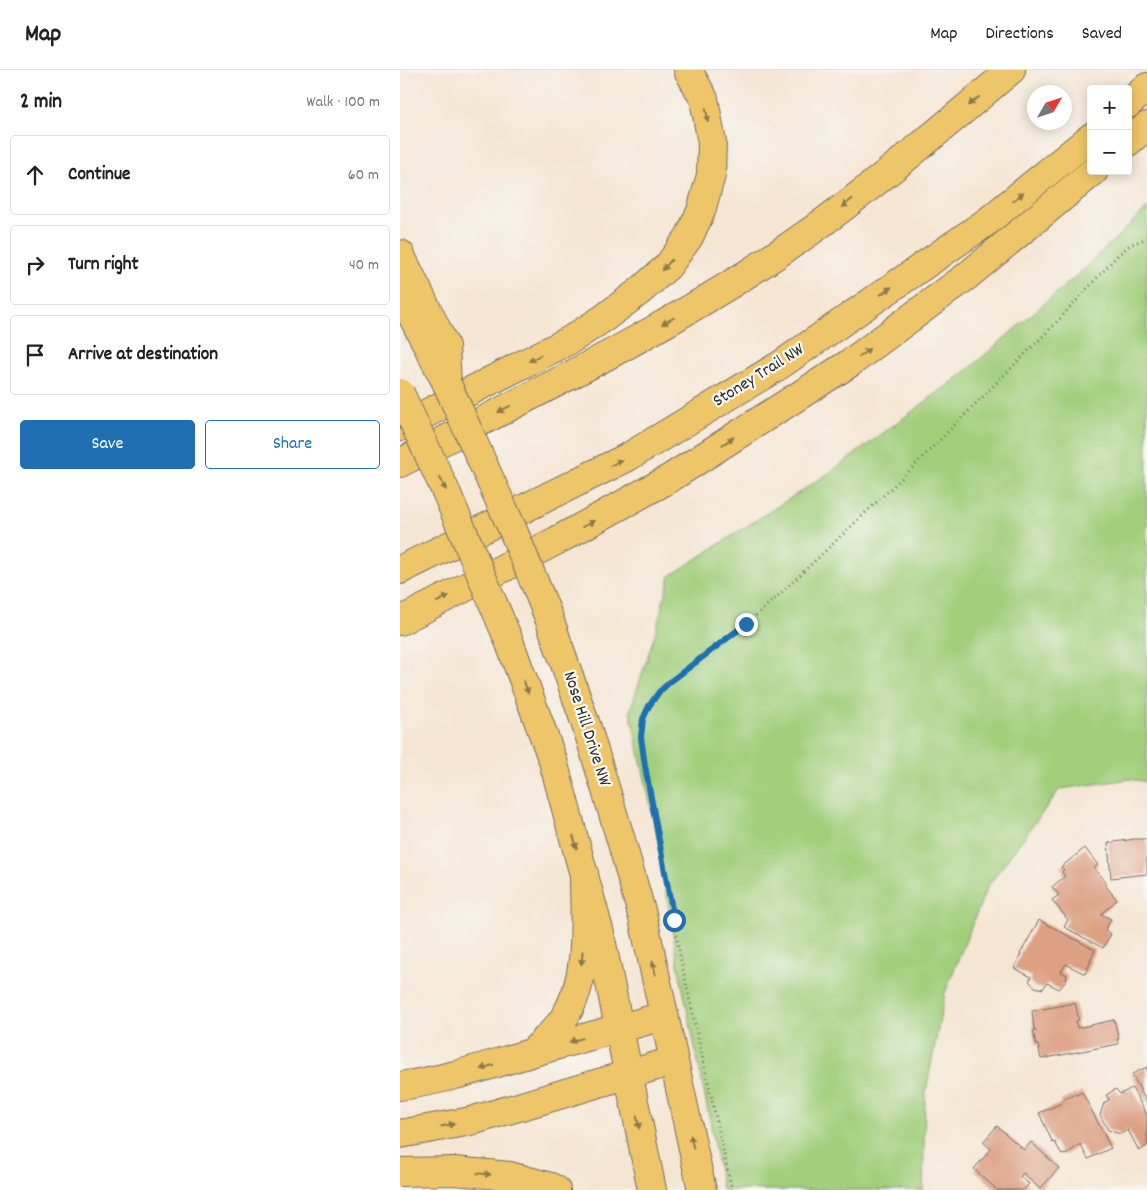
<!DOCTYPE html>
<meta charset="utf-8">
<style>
:root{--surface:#fff;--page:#f6f6f6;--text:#222;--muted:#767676;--line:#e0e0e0;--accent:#1f6fb2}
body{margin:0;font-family:Dekko,sans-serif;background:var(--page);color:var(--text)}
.controls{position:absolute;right:15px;top:15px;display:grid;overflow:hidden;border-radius:5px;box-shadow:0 2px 12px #0003}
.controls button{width:45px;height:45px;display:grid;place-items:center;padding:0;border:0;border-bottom:1px solid var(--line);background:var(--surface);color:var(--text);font:25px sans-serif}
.compass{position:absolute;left:627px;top:15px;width:45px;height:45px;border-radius:50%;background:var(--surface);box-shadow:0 2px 12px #0003;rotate:51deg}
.stop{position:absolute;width:15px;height:15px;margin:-11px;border:4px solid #1f6fb2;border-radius:50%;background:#fff}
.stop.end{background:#1f6fb2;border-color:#fff;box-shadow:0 1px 5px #0008}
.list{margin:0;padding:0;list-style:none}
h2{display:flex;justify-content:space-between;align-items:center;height:65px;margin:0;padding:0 20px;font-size:21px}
h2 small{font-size:16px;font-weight:400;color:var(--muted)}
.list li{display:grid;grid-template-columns:32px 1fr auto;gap:15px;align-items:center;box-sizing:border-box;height:80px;margin:0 10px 10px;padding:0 10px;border:1px solid var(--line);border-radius:5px}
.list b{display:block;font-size:19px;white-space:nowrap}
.list em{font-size:16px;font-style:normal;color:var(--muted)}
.actions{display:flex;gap:10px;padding:15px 20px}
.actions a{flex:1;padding:11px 0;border:1px solid var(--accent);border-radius:5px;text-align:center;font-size:18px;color:var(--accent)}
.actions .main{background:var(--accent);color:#fff}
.icon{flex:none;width:28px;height:28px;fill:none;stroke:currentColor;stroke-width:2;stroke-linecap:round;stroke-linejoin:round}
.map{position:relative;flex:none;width:747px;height:1120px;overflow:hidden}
header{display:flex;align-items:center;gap:30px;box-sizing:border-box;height:70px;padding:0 25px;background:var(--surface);border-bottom:1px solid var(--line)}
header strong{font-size:24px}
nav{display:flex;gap:28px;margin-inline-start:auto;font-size:18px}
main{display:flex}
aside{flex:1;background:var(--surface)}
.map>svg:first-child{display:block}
.green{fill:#a3cf7d;stroke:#677d54}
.building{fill:#dda083}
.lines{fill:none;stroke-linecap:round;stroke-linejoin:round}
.major-casing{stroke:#726c66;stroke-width:30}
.highway-casing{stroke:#726c66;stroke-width:30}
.path{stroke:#726c66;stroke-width:3;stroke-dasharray:1 4;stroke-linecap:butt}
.major{stroke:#eec569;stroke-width:28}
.highway{stroke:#eec569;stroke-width:28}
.major-bridge-casing{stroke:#726c66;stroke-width:30;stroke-linecap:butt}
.major-bridge{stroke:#eec569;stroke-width:28}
.oneway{fill:#8c784a}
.route{stroke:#1f6fb2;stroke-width:6}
.labels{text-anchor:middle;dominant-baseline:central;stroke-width:4.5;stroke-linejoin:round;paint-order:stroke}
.street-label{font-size:18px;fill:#2b2b2b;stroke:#f6f6f2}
</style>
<header>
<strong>Map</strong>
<nav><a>Map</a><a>Directions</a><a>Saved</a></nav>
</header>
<main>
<aside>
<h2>2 min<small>Walk · 100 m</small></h2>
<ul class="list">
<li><svg class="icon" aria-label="ahead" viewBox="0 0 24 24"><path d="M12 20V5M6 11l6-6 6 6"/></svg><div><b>Continue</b></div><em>60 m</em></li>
<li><svg class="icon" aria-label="right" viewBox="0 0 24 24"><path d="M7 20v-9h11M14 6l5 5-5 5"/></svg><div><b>Turn right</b></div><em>40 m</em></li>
<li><svg class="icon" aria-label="arrive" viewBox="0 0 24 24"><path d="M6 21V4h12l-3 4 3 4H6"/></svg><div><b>Arrive at destination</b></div></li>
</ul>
<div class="actions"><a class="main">Save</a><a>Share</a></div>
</aside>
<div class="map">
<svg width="747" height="1120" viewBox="0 0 747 1120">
<rect width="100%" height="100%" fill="#f6f6f2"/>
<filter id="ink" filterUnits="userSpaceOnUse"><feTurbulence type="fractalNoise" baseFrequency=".02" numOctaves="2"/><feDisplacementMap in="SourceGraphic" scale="10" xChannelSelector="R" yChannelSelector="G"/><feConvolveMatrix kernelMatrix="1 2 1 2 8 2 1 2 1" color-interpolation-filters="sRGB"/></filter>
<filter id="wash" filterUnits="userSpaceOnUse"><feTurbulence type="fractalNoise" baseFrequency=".0096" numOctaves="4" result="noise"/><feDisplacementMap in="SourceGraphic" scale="20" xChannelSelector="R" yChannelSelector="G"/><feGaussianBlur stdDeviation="1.12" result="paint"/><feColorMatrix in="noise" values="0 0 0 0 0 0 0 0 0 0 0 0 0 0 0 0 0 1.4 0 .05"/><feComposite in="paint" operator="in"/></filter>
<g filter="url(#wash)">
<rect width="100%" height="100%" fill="#f5e6d4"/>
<!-- green -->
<path class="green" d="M747,138v574l-17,-3 -70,10 -73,98 -42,106 -20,103 -2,94h-201l-11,-64 -32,-156 -24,-145 -25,-114 25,-77 15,-58 162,-105 132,-98 120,-104z"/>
<g id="blocks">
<!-- building -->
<path class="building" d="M735,769h12v35l-36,4 -3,-35z
M685,778l13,17 -4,3 13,15 -2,2 12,15 -16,14 10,5 -6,11 6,4 -8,14 -39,-21 4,-7 -16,-20 7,-5 -7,-8 13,-11 -3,-4 2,-2 -3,-3z
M639,850l56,30 -5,10 1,1 -6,13 -19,-10 -5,8 6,3 -1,6 -7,8 -12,-6 -4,6 -8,-2 -6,-6 2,-4 -17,-9 7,-14h-1z
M675,933l4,17 -3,1 1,7 37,-8 5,19h-2l1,5 -77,15 -3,-14h-2l-3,-14h3v-2l-2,1 -2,-19z
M747,997v36l-15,-29z
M732,1018l15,27v31l-8,5 -11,-21 -8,4 -12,-4 -8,-15 4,-12 5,-3 -3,-5 10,-6 4,5z
M682,1022l29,56 -23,11 -8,-15 -13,10 -5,1 -7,-13 -2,1 -14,-30 23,-10 -1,-2 14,-7 1,1z
M597,1056l27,24 7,-8 28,26 -19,21 -17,-16 -3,4 9,7 -6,6h-26l-23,-21 17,-20 -8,-7z"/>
</g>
</g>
<g filter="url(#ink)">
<use href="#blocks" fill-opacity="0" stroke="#726c66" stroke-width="1"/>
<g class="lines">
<!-- major casing -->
<g class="major-casing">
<path id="major" d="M0,222l47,92
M149,548l39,113 33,109 22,78 59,272
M109,571l44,120 47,173 52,256"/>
</g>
<!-- highway casing -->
<g class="highway-casing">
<path id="highway" d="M728,34l19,-17
M728,72l19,-16
M0,184l45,92 2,38
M0,357l170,-87 34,-22 36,-27 28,-25 21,-29 12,-26 10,-36 1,-32 -8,-44 -16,-29
M0,393c140,-72 283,-141 411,-232 69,-50 135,-106 200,-161
M0,500l228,-113 152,-92 208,-144 103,-84
M0,551l156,-80 111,-61 183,-117 117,-87 127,-105
M133,982c9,-10 21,-20 29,-31 29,-42 22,-99 22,-147
M0,1016c46,-6 89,-21 134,-34 43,-13 87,-24 130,-36
M0,1064l71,-13 202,-60
M0,1102l54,-1 56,5 41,11 5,3"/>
</g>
<!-- path -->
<path class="path" d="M332,1120l-51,-229 -25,-142 -11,-53 -4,-29 2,-18 6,-13 10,-14 12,-11 75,-57 33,-29 124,-118 152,-153 63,-69 12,-10 17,-7"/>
<!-- major -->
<use href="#major" class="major"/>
<!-- highway -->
<use href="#highway" class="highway"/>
<!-- major-bridge casing -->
<g class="major-bridge-casing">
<path id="major-bridge" d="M47,314l65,144 37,90
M0,323l47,101 62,147"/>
</g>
<!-- major-bridge -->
<use href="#major-bridge" class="major-bridge"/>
</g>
<!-- one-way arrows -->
<defs><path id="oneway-solid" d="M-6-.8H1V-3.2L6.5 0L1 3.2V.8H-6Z" transform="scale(1.25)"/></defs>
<g class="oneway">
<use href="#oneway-solid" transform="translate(574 31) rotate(140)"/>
<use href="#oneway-solid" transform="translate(307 45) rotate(79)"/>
<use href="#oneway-solid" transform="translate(618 127) rotate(-39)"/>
<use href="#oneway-solid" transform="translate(447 133) rotate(142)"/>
<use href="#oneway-solid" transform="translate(267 195) rotate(131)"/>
<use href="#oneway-solid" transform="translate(486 221) rotate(-35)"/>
<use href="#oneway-solid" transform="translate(268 251) rotate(150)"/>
<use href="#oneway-solid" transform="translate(464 283) rotate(-37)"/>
<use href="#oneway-solid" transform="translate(135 288) rotate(153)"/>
<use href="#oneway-solid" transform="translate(104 339) rotate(153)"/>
<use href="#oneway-solid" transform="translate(328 371) rotate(-33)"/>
<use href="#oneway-solid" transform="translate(216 393) rotate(-26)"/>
<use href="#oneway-solid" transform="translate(43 414) rotate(65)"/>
<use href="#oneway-solid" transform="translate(188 454) rotate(-29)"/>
<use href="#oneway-solid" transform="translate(43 529) rotate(-27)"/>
<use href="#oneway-solid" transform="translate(126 617) rotate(70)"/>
<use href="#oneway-solid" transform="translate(175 772) rotate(75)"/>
<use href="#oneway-solid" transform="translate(182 888) rotate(96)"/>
<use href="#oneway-solid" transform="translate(254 898) rotate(-102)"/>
<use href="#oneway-solid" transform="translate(176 970) rotate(164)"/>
<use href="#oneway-solid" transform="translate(87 997) rotate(163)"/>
<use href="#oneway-solid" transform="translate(238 1052) rotate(79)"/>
<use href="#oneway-solid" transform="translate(48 1055) rotate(-11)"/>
<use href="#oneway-solid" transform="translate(292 1072) rotate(-102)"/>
<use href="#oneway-solid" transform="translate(84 1104) rotate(5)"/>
</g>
</g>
<g class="lines" filter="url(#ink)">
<!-- route -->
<path class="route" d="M274,850l-29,-154 -4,-29 2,-18 6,-13 10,-14 12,-11 75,-57"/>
</g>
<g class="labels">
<!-- street labels -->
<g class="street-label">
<text transform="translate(359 306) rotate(-32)">Stoney Trail NW</text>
<text transform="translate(186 659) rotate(72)">Nose Hill Drive NW</text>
</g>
</g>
</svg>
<div class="controls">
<button>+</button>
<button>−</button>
</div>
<svg class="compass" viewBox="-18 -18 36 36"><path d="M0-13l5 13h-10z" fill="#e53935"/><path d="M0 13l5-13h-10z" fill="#767676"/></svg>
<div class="stop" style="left:274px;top:850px"></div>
<div class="stop end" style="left:346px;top:554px"></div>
</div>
</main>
